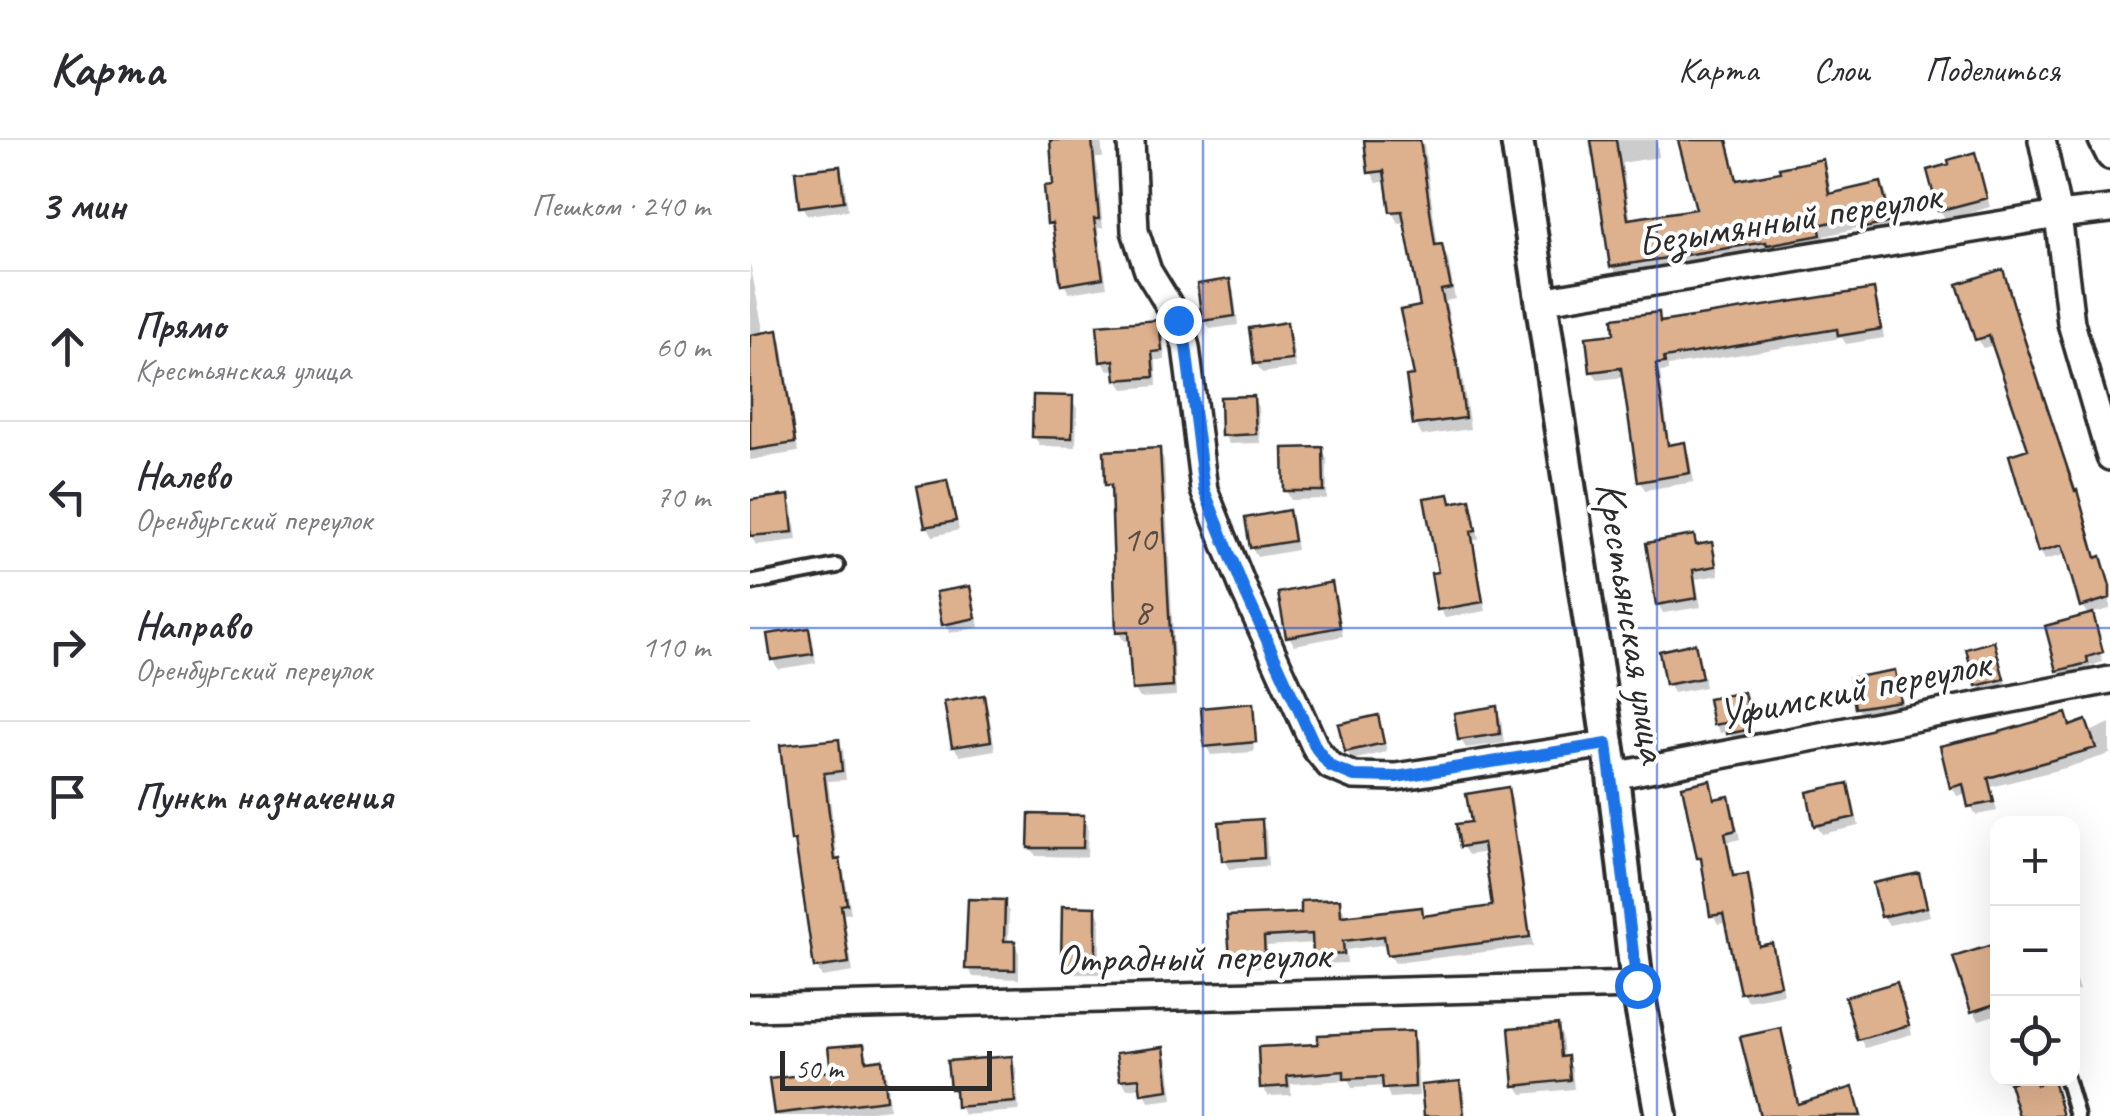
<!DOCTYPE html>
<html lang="ru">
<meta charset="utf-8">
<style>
:root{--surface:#fff;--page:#f7f7f7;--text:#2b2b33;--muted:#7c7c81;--line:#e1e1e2}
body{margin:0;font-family:Caveat,sans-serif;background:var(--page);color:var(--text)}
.controls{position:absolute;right:30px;bottom:30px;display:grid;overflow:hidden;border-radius:20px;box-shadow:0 10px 40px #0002}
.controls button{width:90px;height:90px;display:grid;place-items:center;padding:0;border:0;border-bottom:2px solid var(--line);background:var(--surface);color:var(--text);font:50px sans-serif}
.scale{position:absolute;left:30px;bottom:25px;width:212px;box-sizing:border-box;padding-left:10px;border:5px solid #2b2b2b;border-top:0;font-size:28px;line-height:35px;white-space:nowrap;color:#2b2b2b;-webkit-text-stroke:8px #fff;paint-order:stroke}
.stop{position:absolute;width:30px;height:30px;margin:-22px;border:8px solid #1a73e8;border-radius:50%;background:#fff}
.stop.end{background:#1a73e8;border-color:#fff;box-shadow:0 2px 10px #0008}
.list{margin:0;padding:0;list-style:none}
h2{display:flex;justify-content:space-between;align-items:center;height:130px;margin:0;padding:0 40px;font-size:42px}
h2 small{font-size:32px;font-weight:400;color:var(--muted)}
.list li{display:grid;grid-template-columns:65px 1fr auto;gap:30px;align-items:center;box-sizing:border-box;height:150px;padding:0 40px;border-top:2px solid var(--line)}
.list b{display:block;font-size:38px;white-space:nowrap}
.list p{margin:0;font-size:32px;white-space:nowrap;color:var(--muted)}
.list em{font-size:32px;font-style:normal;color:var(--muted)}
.icon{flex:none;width:55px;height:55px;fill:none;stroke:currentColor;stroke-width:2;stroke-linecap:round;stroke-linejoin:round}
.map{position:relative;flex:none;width:1360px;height:976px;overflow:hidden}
header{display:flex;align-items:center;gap:60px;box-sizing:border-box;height:140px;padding:0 50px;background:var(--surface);border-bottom:2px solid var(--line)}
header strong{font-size:48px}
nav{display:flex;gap:55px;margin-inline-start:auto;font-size:35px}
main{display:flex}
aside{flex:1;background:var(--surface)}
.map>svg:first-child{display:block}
.shadow{fill:#0003}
.building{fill:#ddb08e;stroke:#2b2b2b;stroke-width:2.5}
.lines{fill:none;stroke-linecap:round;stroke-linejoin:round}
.service-casing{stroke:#2b2b2b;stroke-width:20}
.minor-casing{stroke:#2b2b2b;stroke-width:32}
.tertiary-casing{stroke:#2b2b2b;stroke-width:38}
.service{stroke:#fff;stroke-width:12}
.minor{stroke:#fff;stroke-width:25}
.tertiary{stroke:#fff;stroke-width:30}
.route{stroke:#1a73e8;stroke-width:12}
.grid{fill:none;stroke:#1d4ed8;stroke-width:2.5;stroke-opacity:0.55}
.labels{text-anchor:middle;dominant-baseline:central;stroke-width:8;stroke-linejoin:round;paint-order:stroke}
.number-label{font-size:38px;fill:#584c44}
.street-label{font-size:42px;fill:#2b2b2b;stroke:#fff}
</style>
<header>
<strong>Карта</strong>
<nav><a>Карта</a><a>Слои</a><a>Поделиться</a></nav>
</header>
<main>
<aside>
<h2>3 мин<small>Пешком · 240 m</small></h2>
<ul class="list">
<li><svg class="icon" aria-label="ahead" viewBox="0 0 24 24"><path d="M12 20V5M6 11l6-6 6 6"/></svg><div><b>Прямо</b><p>Крестьянская улица</p></div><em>60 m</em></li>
<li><svg class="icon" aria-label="left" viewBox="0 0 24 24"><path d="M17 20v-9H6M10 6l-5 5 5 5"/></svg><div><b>Налево</b><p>Оренбургский переулок</p></div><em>70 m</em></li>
<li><svg class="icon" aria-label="right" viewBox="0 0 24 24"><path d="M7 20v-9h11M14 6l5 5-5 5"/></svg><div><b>Направо</b><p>Оренбургский переулок</p></div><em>110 m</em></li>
<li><svg class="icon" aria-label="arrive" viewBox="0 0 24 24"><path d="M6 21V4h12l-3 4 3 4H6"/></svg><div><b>Пункт назначения</b></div></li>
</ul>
</aside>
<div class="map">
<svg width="1360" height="976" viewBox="0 0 1360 976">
<rect width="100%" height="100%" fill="#fff"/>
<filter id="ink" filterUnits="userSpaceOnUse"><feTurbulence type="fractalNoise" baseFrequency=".01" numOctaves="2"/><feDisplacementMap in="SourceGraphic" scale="20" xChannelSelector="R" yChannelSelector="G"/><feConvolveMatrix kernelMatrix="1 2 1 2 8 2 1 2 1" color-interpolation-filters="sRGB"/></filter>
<g filter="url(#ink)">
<!-- shadow -->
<path class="shadow" d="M303,0h48l2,18h-7l7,70h-5l9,59 -38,6 -5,-9 -8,-51 -6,-10 6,-36z
M623,0h48l3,5 14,102h3l7,11 7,41 -9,2 17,81 7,47 -48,7 -6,-11 1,-48 6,-69 -16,-86 -9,1 -6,-11 -4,-31 -11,2 -6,-11z
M839,0h68l2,17 -37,6 9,58 68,-10 -18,-71h47l11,42 44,-8 38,-12 7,12 4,22 48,-11 7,11 8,38 -21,4 -7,-12 -43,10 2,11 -207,31 -7,-12 -15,-101 -6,-10z
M1223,15l6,9 11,43 -44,13 -6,-10 -10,-38z
M89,28l5,10 4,32 -41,5 -5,-9z
M0,123l14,72 12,-2 6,9 16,110 -48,8z
M1252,132l5,9 17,57 52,156 5,8 16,58 3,-1 6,9 4,16v25l-20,5 13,48 -13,4 2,6 -28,8 -5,-10 30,-53 -7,-11 -15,-52 -22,6 -5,-9 -9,-100 -36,-106 -12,3 -5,-9 -17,-54z
M478,142l6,9 4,34 -28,4 -6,-9z
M1123,152l5,9 6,37 -38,6 -4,-6 -174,28v5l-8,1 10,75 14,-2 5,9 5,28 -49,8 -5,-9 -15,-104 -27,3 -6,-9 25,-35 40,-21 6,9z
M408,183l5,9 2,28h-9l1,26 -33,3 -6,-9v-11l-10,1 -6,-9z
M536,185l5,9 5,34 -34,5 -6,-10z
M503,258l5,9 2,36 -31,1 -5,-9z
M321,259l6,9 -1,39 -36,-1 -6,-10z
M408,310l6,9 12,237 -36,2 -6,-9 -3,-48h-7l-6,-9 -4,-137 -6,-10z
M572,310l5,9v40l-36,1 -5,-9z
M196,343l5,9 8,38 -26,6 -5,-9 -8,-39z
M697,356l6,9 16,-3 5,9 5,28 -5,1 12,71 -41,7 -5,-9z
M37,358l6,9 4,33 -41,5 -5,-9 -1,-34z
M537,373l6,9 4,28 -40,7 -5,-10z
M942,398l6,9 13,-2 5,9 3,21 -23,4 5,28 -38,6 -5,-9z
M580,445l6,9 7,42 -49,9 -5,-9z
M218,449l6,9 5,29 -29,6 -5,-9z
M58,490l5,10 3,23 -38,6 -5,-9z
M1243,504l5,9 10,35 -25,6 -5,-9z
M944,506l5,9 6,32 -32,6 -5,-9z
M1144,533l5,9 4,28 -40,7 -6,-10z
M993,555l5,9 7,34 -20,4 -6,-10 -9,1 -5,-9z
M232,558l6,9 7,43 -35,6 -6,-9z
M501,566l4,6h-4l3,40 -43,3 -5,-9z
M745,569l6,9 3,25 -38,5 -6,-9z
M1315,576l6,12 19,4 20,-9v31l-45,14 -74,19 6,24 -21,4 -5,-9 -3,-13 -11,3 -5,-9z
M626,578l6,9 5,25 -35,8 -5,-9z
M87,601l6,9 3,30 -18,1 10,81 6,9 7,42 -7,1 9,58 -31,5 -5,-9 -18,-119 -5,-9z
M959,642l7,19 12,-3 5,10 7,31 -12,3 7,37 11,-2 6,9 9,62 10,-2 5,9 8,39 -36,7 -6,-9 -14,-70 -10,2 -5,-9 -7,-47 -6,-10z
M1097,646l5,9 7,31 -37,8 -6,-9z
M757,650l5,9 21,147 -138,17 -6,-9 -1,-10 -42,6 1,13 -26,1 -6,-9v-12l-48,3 1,21 -30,1 -6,-9 -2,-40 74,-4 35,-13 5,9 1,8 76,-9 5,8 69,-10 -8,-56 -19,3 -6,-9 11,-22z
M333,678l5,9 -1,30 -51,-1 -6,-9z
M510,682l6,9 2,35 -39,3 -5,-9z
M1167,735l6,10 7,31 -41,9 -6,-9z
M254,763l5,9 -1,31h6l5,10v26l-46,-2 -5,-9z
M345,769l5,9v56h-31l-5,-10z
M1248,813v61l-19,6 -6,-9z
M1322,831l7,19 -7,2z
M1146,845l5,9 11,40 -47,14 -5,-9z
M806,886l6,9 2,24h2l6,9 2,21 -52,5 -6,-9z
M1030,891l5,9 15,66 51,-16 11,26h-100z
M661,893l5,9 3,54 -29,2 -5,-12 -33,2 -4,-8 -57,4v11l-23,1 -5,-9 58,-41z
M113,907l5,9 1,7 11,-1 6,9 3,38 -58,7h-53l-2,-3 57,-40z
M412,910l6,9 5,40 -24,3 -6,-15 -16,2 -5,-9z
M261,919l5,9 3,43 -55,4 -12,-26z
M708,943l6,9 2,24h-39z"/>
<!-- building -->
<path class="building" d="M300,0h42l7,79h-5l9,59 -42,7 -9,-62 -5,1 -3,-38 9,-1z
M614,0h56l15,105 7,-1 9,44 -10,2 17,78 7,50 -52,7 -7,-49 8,-1 -14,-65 20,-4 -18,-95 -12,1 -6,-41 -16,2z
M841,0h25l12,79 68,-10 -18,-69h49l10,40 43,-8 -1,-4 44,-9 6,35 52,-12 10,40 -26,6 -3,-13 -43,10 2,10 -54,10 -1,-3 -156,25z
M1225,12l12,46 -49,13 -11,-41 22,-6 -1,-4z
M90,26l4,35 -45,6 -4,-36z
M1253,129l17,57 55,165 2,-1 19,68 5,-2 9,30v12l-30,9 -18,-62 -24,7 -29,-97 19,-6 -39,-113 -14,4 -18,-56z
M480,139l5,37 -33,5 -5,-37z
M1124,149l7,40 -43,7 -1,-7 -173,29 1,5 -9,1 12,81 17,-3 5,31 -52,9 -17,-114 -31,4 -4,-35 28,-3 -1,-16 46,-6 1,10z
M409,180l3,31 -10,1 2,25 -38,3 -2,-20 -14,2 -3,-37z
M537,182l5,38 -38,4 -5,-36z
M28,190l17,113 -45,7v-115z
M283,255l40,1 -1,42 -40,-1z
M504,256l2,38 -35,2 -1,-39z
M573,307l1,44h-40l-1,-43z
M410,308l13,239 -41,3 -4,-58 -12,1 -5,-148h-6l-1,-34z
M197,340l9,41 -31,6 -8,-41z
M699,354l2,9 19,-4 6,31 -5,1 12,71 -46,8 -6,-37 7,-1 -14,-74z
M39,355l4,37 -43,4v-36z
M539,370l5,31 -44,7 -5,-30z
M944,395l2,10 16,-3 4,24 -23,4 4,28 -41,7 -10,-62z
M582,442l8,45 -54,10 -8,-44z
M220,446l6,32 -34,7 -6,-33z
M1343,473l10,39 -16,5 1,6 -31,8 -12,-45z
M59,488l4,26 -42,6 -4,-26z
M1244,501l10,38 -28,7 -10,-37z
M945,503l7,35 -37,7 -6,-34z
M1145,530l5,31 -45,7 -5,-30z
M994,552l8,37 -25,5 -2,-11 -12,2 -5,-26z
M234,555l7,46 -39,6 -8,-45z
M503,563l3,39 -52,5 -3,-39z
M747,566l3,28 -42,6 -4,-27z
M1316,573l4,13 16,-6 10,28 -108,30 6,24 -26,5 -5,-23 -13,4 -10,-42 56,-13z
M628,575l6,28 -39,9 -7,-28z
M89,599l3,32 -18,2 11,87 5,-1 7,45 -6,1 8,58 -35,5 -19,-128 -4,1 -11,-96z
M960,640l4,19 15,-3 7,34 -11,3 8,43 15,-2 11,72 13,-3 9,42 -41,8 -17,-79 -13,2 -9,-58h-4l-15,-72z
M1098,643l7,34 -41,9 -7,-34z
M758,647l22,150 -143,18 -3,-19 -41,5 1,13 -31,2 -1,-22 -48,3 1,21 -35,2 -3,-44 74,-3v-12l39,-2 1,17 81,-9 1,9 69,-10 -9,-63 -23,4 -4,-23 15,-2 -5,-28z
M279,674l55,1 -1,33h-55z
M512,679l2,39 -42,3 -3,-39z
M1169,733l8,34 -46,10 -8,-34z
M218,759l37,1 -1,41h11v29l-50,-1z
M312,766l34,1v58h-35z
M1248,803v60l-27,9 -18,-55z
M1147,842l12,43 -52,15 -12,-43z
M808,884l3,33 7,-1 2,24 -56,6 -5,-58z
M1031,888l17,76 55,-17 8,29h-101l-20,-79z
M663,891l2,56 -32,2 -1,-12 -38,2v-8l-57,5 1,10 -28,2 -2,-41 60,-3v-9z
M114,904l2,17 16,-2 4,41 -112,14 -5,-35 62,-8 -3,-24z
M414,907l5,43 -28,4 -2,-16 -19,2 -4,-27z
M262,916l3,46 -59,5 -1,-18h-5l-3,-28z
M1277,938h7l2,7 17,-5 10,36h-44l-10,-33z
M710,941l4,35h-40l-3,-31z"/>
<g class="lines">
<!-- service casing -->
<g class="service-casing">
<path id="service" d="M0,443l87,-17
M1316,938l11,38"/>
</g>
<!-- minor casing -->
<g class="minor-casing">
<path id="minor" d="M381,0l4,91 13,40 30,49 8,27 18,143 41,102 71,157 14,17 24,10 42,1 211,-33
M1292,0l16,75 13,108 39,134
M1352,0l8,16
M790,161l518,-86 52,-6
M863,636l497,-96
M0,868l887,-23"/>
</g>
<!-- tertiary casing -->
<g class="tertiary-casing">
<path id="tertiary" d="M767,0l96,636 24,209 24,131"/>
</g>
<!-- service -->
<use href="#service" class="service"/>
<!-- minor -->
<use href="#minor" class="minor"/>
<!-- tertiary -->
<use href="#tertiary" class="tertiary"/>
</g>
</g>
<g class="lines" filter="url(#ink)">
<!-- route -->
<path class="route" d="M428,180l8,26 18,144 41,102 71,156 14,18 24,10 42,1 211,-33 30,241"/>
</g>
<!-- grid -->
<path class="grid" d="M453,0v976M907,0v976M0,488h1360"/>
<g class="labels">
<!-- number labels -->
<g class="number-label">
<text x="389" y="398">10</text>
<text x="392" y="471">8</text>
</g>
<!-- street labels -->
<g class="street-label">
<text transform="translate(1039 79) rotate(-9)">Безымянный переулок</text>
<text transform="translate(882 482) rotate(81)">Крестьянская улица</text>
<text transform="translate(1104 549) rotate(-11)">Уфимский переулок</text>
<text transform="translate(443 817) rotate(-1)">Отрадный переулок</text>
</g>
</g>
</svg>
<div class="controls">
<button>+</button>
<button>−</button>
<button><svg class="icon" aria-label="locate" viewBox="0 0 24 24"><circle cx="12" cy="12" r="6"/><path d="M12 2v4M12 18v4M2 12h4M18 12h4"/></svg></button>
</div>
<div class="scale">50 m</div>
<div class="stop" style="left:887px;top:845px"></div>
<div class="stop end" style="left:428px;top:180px"></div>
</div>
</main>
